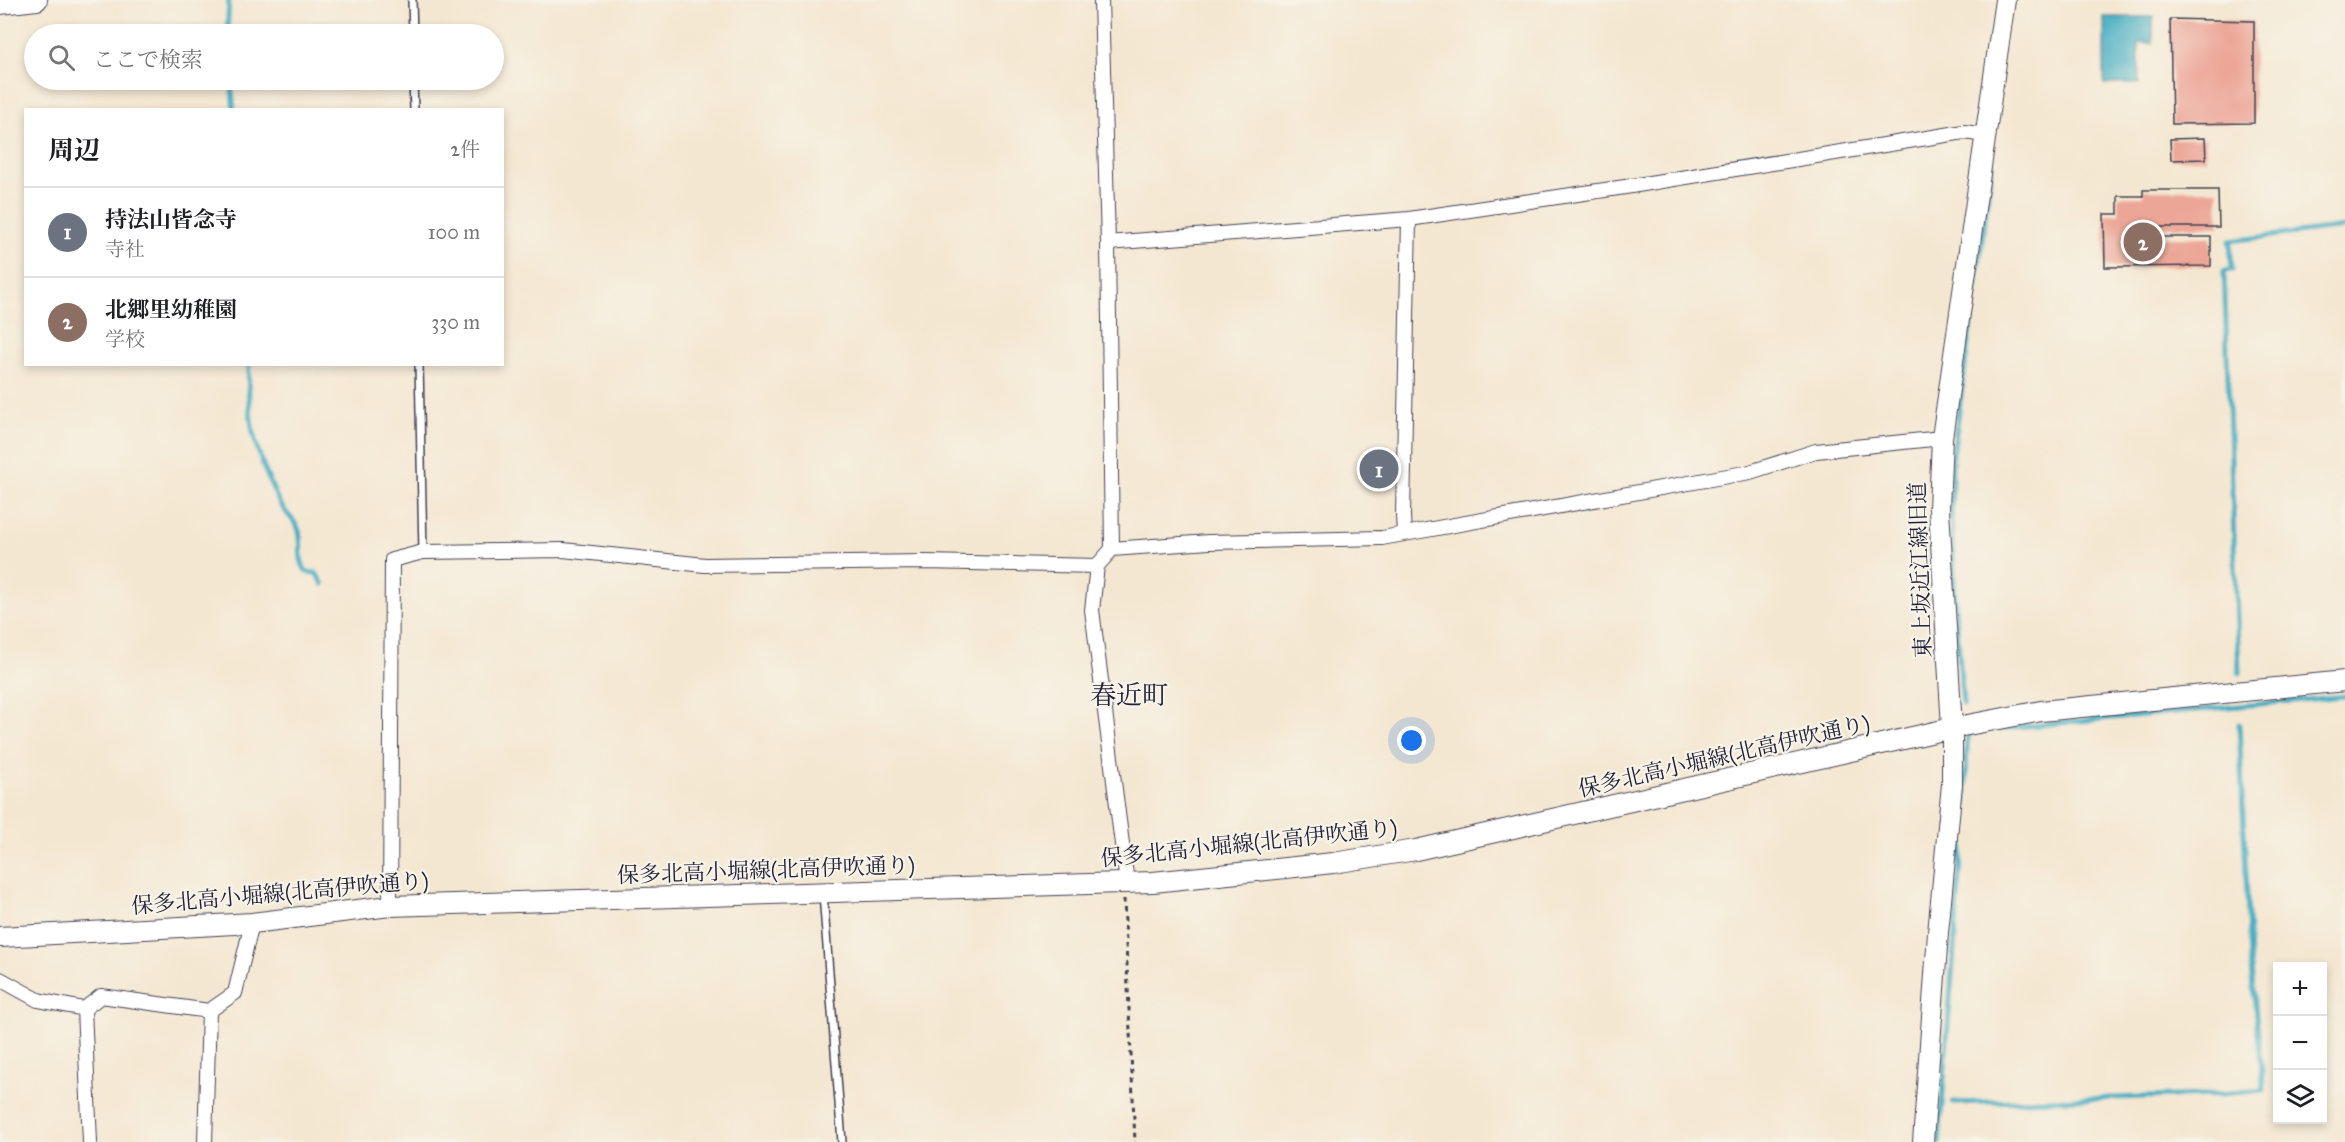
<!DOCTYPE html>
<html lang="ja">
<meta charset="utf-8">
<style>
:root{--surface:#fff;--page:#f2f2f2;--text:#202124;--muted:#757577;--line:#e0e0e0;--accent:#d1495b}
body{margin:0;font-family:"IM FELL Great Primer","Noto Serif JP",serif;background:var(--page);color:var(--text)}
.controls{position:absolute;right:18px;bottom:18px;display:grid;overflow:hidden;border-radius:0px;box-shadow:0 3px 9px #0003}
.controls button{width:54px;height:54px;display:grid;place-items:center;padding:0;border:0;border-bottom:2px solid var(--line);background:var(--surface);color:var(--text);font:30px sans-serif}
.you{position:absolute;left:1412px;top:741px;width:21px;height:21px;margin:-15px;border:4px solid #fff;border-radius:50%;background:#1a73e8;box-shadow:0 0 0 9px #1a73e833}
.badge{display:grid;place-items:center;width:39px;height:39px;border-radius:50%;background:var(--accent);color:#fff;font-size:20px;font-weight:700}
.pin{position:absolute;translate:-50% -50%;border:3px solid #fff;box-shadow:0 2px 6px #0006}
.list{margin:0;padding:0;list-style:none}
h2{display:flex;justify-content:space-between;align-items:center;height:78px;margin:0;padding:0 24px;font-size:26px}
h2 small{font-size:20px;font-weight:400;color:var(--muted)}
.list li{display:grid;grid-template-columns:39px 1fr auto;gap:18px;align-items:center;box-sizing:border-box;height:90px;padding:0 24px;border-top:2px solid var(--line)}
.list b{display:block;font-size:22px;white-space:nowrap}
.list p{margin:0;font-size:20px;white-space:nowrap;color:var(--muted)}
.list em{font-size:20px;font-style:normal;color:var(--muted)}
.icon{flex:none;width:33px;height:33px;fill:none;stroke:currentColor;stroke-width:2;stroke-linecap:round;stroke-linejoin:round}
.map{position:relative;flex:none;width:2345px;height:1142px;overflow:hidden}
.search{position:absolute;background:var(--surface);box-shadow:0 3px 9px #0003;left:24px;top:24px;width:480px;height:66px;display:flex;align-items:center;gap:15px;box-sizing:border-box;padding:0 21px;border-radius:33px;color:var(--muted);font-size:22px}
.panel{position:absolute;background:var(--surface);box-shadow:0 3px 9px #0003;left:24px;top:108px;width:480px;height:258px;border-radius:0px}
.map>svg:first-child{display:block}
.water{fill:#41acc1;stroke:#32677e;stroke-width:1.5}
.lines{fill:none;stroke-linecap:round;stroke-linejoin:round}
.stream{stroke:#41acc1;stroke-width:5}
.building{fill:#eca697}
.lane-casing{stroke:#424052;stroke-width:10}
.street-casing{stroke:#424052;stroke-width:16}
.secondary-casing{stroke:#424052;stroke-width:22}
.path{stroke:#424052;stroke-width:3;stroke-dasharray:4.5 4.5;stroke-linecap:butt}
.lane{stroke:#fff;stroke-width:7}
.street{stroke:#fff;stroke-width:14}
.secondary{stroke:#fff;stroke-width:20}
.labels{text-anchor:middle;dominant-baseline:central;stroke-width:4.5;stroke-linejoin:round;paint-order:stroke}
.street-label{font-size:22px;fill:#22223b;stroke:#f7f3e8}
.quarter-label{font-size:26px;fill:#22223b;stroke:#f7f3e8}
</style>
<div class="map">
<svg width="2345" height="1142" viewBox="0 0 2345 1142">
<rect width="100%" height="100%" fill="#f7f3e8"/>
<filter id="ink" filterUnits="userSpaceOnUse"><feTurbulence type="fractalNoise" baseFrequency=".0167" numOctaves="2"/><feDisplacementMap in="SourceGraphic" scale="12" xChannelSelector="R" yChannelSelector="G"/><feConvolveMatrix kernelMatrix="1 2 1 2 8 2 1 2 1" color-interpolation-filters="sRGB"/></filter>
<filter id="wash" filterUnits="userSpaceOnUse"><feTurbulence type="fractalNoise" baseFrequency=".008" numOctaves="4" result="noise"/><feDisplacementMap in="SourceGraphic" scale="24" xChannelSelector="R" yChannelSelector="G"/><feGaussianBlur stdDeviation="1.35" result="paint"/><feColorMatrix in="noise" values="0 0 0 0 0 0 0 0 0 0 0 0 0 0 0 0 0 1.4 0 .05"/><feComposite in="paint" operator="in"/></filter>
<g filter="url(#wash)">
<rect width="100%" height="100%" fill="#f4e7d1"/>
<!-- water -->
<path class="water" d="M2104,17h49v26h-14v41h-35z"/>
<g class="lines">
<!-- stream -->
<path class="stream" d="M227,34l2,-34
M231,80l3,30
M249,364c-3,56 6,88 30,138 5,10 15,17 19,26 6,15 -2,32 9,44l9,1 7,11
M2239,673l-15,-402 8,-1 -2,-29 115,-14
M1963,705l-8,-103 -4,-90 1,-50 40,-297
M1997,729l348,-33
M1953,1103l256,-8 55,-5 -14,-131 -11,-235
M1939,1142l26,-335 2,-65 2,-8 4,-2"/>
</g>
<g id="blocks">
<!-- building -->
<path class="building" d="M2170,19l84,2v102l-82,1z
M2205,138l1,21 -35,1 -1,-21z
M2143,190h75l1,37h-74l1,10h65v29l-106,1 -1,-53h14v-18h25z"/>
</g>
</g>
<g filter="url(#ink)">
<use href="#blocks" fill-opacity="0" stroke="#424052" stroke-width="1.5"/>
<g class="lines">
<!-- lane casing -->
<g class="lane-casing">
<path id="lane" d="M412,0l1,34
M413,80l1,30
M419,364l4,188
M823,894l19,248"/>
</g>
<!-- street casing -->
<g class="street-casing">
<path id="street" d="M1101,0l7,243 4,306 97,-7 173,-4 368,-66 66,-21 126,-13
M1108,243l301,-24 216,-32 339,-55 22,3
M1404,534l-1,-19 6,-296
M1097,566l-5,44 35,273
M390,906l2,-346 31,-8 140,-2 142,15 220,-3 172,4 15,-17
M0,979l38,21 46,9 6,133
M84,1009l17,-13 108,15 26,-18 17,-70
M205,1142l4,-131"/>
</g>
<!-- secondary casing -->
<g class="secondary-casing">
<path id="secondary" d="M0,4l37,-4
M0,937l252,-14 138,-17 763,-24 180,-19 83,-13 536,-122 89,-17 304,-30
M1923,1142l15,-209 14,-149v-56l-13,-219 3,-71 63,-438"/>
</g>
<!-- path -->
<path class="path" d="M1124,899l11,243"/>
<!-- lane -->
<use href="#lane" class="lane"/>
<!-- street -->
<use href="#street" class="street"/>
<!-- secondary -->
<use href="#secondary" class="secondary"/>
</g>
</g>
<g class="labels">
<!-- street labels -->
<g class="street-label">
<text transform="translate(1920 570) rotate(-92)">東上坂近江線旧道</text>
<text transform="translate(1724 756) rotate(-13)">保多北高小堀線(北高伊吹通り)</text>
<text transform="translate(1249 843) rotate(-6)">保多北高小堀線(北高伊吹通り)</text>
<text transform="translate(766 870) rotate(-2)">保多北高小堀線(北高伊吹通り)</text>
<text transform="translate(280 893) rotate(-5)">保多北高小堀線(北高伊吹通り)</text>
</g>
<!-- quarter labels -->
<g class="quarter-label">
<text x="1129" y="695">春近町</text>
</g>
</g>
</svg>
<div class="controls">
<button>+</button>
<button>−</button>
<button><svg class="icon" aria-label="layers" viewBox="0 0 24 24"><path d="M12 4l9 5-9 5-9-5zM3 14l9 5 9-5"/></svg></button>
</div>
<div class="you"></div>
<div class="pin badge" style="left:1379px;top:469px;background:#6b7280">1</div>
<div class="pin badge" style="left:2143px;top:242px;background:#8d6e63">2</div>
<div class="search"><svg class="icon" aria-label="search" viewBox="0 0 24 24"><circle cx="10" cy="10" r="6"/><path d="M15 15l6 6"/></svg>ここで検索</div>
<section class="panel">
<h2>周辺<small>2件</small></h2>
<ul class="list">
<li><span class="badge" style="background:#6b7280">1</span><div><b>持法山皆念寺</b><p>寺社</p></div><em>100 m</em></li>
<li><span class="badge" style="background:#8d6e63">2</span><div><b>北郷里幼稚園</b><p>学校</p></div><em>330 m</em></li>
</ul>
</section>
</div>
